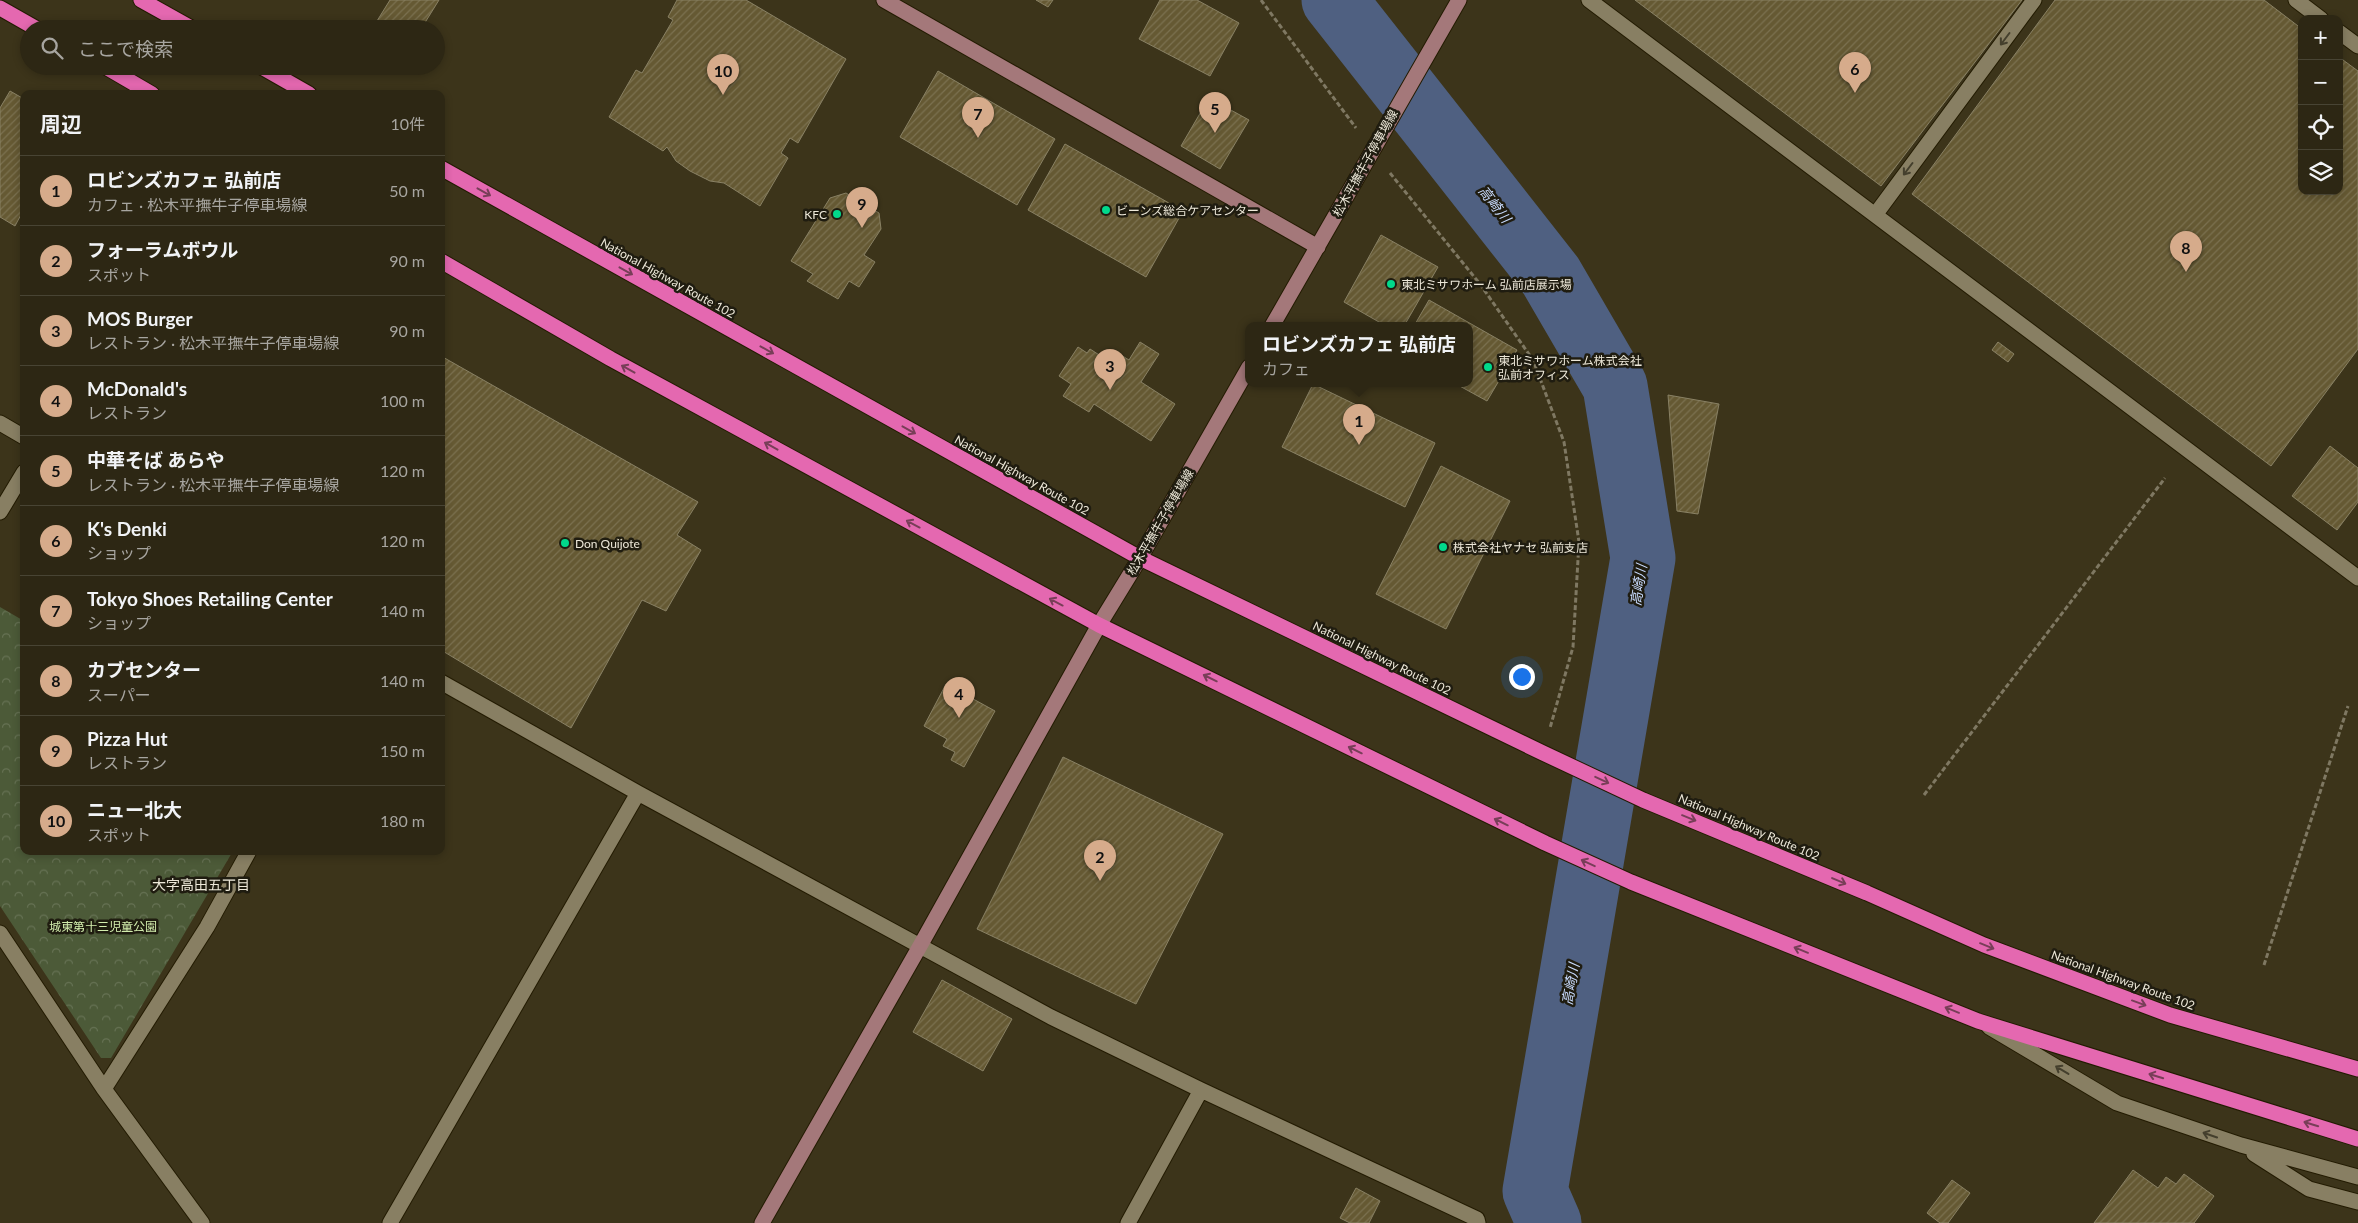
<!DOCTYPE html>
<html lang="ja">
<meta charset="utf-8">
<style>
:root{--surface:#2d2714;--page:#352f1d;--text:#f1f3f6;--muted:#a7a5a0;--line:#484434;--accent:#d6ab8b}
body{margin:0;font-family:Lato,"Noto Sans JP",sans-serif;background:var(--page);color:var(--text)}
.controls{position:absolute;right:15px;top:15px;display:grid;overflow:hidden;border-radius:10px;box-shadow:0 2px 8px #0003}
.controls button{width:45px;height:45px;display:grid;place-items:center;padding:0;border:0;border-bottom:1px solid var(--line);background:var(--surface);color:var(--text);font:25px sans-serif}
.you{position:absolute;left:1521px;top:676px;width:18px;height:18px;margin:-12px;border:4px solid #fff;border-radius:50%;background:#1a73e8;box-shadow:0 0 0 8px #1a73e833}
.badge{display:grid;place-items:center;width:32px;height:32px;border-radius:50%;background:var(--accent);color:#111;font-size:16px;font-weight:700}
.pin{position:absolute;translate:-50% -41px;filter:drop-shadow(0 1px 2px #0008)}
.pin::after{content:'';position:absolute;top:26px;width:18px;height:15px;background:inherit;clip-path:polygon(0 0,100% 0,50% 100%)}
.popup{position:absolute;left:1245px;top:322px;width:228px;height:65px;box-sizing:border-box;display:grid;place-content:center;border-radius:10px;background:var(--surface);filter:drop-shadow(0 1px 4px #0005);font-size:16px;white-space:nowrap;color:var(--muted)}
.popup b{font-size:19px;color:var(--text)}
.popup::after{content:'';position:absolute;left:50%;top:100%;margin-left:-10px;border:10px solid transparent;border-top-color:var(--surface)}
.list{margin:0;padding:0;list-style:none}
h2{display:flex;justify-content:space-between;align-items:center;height:65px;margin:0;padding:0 20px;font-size:21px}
h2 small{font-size:16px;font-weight:400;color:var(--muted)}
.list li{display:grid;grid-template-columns:32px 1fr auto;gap:15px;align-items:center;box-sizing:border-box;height:70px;padding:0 20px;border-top:1px solid var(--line)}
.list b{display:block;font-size:19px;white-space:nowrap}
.list p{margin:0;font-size:16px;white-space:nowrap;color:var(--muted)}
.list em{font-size:16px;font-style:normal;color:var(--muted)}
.icon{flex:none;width:28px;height:28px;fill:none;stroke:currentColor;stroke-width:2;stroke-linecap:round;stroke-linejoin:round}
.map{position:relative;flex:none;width:2358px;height:1223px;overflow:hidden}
.search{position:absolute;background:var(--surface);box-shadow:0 2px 8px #0003;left:20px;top:20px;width:425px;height:55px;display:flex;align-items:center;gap:12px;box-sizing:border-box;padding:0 18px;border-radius:28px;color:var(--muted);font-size:19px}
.panel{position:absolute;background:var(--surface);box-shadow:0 2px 8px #0003;left:20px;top:90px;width:425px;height:765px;border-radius:10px}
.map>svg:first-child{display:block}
.park{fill:url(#park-crowns)}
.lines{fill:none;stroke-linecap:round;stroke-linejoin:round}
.river{stroke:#4f6081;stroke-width:65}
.building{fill:url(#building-hatch);stroke:#898164}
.lane-casing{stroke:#231b02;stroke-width:17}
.street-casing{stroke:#231b02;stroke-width:17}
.secondary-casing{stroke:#231b02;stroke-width:17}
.highway-casing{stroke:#231b02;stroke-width:17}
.path{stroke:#7f7862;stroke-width:3;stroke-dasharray:5 2.5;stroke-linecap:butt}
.lane{stroke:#887f63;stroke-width:15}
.street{stroke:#887f63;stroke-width:15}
.secondary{stroke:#a4787a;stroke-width:15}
.highway{stroke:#e468b0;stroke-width:15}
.oneway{stroke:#443f2d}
.oneway2{stroke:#783e58}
.poi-dot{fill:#01d98b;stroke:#1f1c10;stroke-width:2}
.labels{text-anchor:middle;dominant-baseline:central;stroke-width:5;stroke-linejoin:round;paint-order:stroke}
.street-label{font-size:12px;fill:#ede8d9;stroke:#1f1c10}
.poi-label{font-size:12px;fill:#ede8d9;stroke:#1f1c10;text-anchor:start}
.park-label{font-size:12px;fill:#d3edad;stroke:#1f1c10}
.water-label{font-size:14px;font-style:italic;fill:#c8dbfe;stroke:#1f1c10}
.neighbourhood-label{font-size:14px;fill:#ede8d9;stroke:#1f1c10}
</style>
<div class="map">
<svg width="2358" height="1223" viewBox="0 0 2358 1223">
<defs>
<pattern id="park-crowns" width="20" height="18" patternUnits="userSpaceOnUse" patternTransform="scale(1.25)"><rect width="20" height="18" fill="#4c5a38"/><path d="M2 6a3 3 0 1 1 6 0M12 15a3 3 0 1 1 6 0" fill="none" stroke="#667254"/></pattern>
<pattern id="building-hatch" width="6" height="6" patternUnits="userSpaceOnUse" patternTransform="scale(1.25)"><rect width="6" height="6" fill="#655933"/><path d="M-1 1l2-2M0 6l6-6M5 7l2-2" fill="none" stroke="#7b7150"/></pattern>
</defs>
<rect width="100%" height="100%" fill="#3c341a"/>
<!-- park -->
<path class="park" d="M0,607l24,14v230h209l-122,207h-10l-101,-152z"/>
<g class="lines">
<!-- river -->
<path class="river" d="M1334,0l217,276 64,110 28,172 -108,633 14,32"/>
</g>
<!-- building -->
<path class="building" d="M390,0h49l-18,29h-49z
M677,0h69l100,59 -48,84 -8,-5 -9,15 7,5 -28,48 -36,-23 -14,-2 -20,-10 -14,-10 -9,-14 -4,4 -54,-34 27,-47 6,3 31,-53 -5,-3z
M1036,0h17l-5,7z
M1160,0h37l42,23 -29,53 -71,-37z
M1635,0h387l-141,186z
M2055,0h209l38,29v162h37v-134l19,14v278l-87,117 -359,-272z
M938,71l117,68 -38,66 -117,-68z
M10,91l14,8v110l-9,17 -15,-9v-109z
M1209,98l40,22 -29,49 -39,-23z
M1065,144l118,67 -37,66 -118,-67z
M846,193l33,20 2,16 -17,26 11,7 -16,25 -10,-6 -11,18 -31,-18 6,-7 -22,-13 39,-63z
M1381,235l57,32 -34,59h-18l-42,-24z
M1429,300l88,50 -30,51 -31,-17h13v-58h-55z
M1140,342l19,12 -18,28 34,22 -24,37 -57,-37 -5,8 -26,-16 8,-12 -12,-8 19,-29 9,6 3,-4 20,13 6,-10 13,8z
M1998,342l16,12 -6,8 -16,-12z
M441,356l257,146 -21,33 24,15 -35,61 -24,-11 -71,128 -130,-78z
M1313,384l122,59 -30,64 -123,-60z
M1668,395l51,9 -21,110 -21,-3z
M2330,446l28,22v34l-21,28 -45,-34z
M1441,466l69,35 -64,128 -70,-35z
M946,684l49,27 -31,56 -13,-7 4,-8 -12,-6 4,-7 -23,-13z
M1063,757l160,77 -87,170 -159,-75z
M942,980l70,39 -29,52 -70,-39z
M2133,1170l25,18 8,-11 10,7 8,-10 30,22 -20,27h-100z
M1952,1180l18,13 -22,30h-8l-13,-10z
M1356,1188l24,13 -11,22h-19l-10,-5z"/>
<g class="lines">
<!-- lane casing -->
<g class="lane-casing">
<path id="lane" d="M1589,0l769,578
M1875,215l159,-215"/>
</g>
<!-- street casing -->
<g class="street-casing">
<path id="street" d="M2296,0l25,19
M2339,32l19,14
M0,423l24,14
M0,512l24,-40
M441,682l197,111 413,224 150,73 276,129 1,4
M0,933l104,156 98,134
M1989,1027l128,76 124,42 117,32
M104,1089l103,-162 42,-76
M2254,1154l55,35 49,13
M390,1223l248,-430
M1128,1223l73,-133"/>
</g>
<!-- secondary casing -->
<g class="secondary-casing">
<path id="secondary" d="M884,0l434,247
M1272,326l187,-326
M762,1223l158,-277 179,-321 41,-67 109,-191"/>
</g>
<!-- highway casing -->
<g class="highway-casing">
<path id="highway" d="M141,0l52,29
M0,8l37,21
M104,66l48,28
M260,66l49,28
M441,168l699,390 403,195 100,47 224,93 117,52 186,70 188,54
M441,261l170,98 488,266 446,218 86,39 347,139 380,118"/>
</g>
<!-- path -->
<path class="path" d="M1261,0l95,128
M1390,173l90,111 53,76 31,82 15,100 -6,105 -23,81
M1924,795l241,-317
M2264,965l84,-259"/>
<!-- lane -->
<use href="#lane" class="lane"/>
<!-- street -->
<use href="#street" class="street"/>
<!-- secondary -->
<use href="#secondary" class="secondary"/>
<!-- highway -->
<use href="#highway" class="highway"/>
</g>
<!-- one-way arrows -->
<defs><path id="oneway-shaft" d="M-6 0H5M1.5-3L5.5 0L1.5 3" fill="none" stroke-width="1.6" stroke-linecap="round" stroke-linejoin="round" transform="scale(1.25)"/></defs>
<g class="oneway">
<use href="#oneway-shaft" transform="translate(2005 39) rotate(127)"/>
<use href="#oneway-shaft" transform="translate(1908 169) rotate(127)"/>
<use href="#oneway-shaft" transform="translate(2062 1070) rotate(-149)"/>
<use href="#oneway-shaft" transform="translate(2210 1135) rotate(-161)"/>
</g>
<g class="oneway2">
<use href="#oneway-shaft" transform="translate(484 192) rotate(29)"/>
<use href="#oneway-shaft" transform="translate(626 271) rotate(29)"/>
<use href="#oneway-shaft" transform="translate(767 350) rotate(29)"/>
<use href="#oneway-shaft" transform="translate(628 369) rotate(-151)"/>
<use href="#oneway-shaft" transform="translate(909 430) rotate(29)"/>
<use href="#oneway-shaft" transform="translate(771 446) rotate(-151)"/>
<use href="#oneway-shaft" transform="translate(913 524) rotate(-152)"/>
<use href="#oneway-shaft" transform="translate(1056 602) rotate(-152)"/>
<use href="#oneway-shaft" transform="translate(1210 678) rotate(-154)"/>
<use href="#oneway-shaft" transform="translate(1355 750) rotate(-154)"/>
<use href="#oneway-shaft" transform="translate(1602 780) rotate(25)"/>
<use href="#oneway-shaft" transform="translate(1689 818) rotate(22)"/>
<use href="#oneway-shaft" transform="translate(1501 822) rotate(-154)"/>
<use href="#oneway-shaft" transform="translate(1588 863) rotate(-155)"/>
<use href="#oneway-shaft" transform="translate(1839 881) rotate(23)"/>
<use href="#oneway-shaft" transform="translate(1987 946) rotate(22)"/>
<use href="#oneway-shaft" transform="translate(1801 950) rotate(-158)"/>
<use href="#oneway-shaft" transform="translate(2139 1003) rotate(20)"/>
<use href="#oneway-shaft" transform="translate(1952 1010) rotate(-158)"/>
<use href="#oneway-shaft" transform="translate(2156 1076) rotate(-163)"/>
<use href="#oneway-shaft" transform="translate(2311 1124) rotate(-163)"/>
</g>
<!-- markers -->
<g class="poi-dot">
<circle cx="1106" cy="210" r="5"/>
<circle cx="837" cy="214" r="5"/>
<circle cx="1391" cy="284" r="5"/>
<circle cx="1488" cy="367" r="5"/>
<circle cx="565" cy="543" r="5"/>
<circle cx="1443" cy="547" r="5"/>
</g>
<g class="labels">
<!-- street labels -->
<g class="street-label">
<text transform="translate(1365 163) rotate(-61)">松木平撫牛子停車場線</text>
<text transform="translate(668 278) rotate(29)">National Highway Route 102</text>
<text transform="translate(1022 475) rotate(29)">National Highway Route 102</text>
<text transform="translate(1160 522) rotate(-60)">松木平撫牛子停車場線</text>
<text transform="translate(1382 658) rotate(26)">National Highway Route 102</text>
<text transform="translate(1749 827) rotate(23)">National Highway Route 102</text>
<text transform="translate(2123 980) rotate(20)">National Highway Route 102</text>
</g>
<!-- poi labels -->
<g class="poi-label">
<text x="1116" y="210">ビーンズ総合ケアセンター</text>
<text x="827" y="214" text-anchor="end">KFC</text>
<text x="1401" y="284">東北ミサワホーム 弘前店展示場</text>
<text x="1498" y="360">東北ミサワホーム株式会社<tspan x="1498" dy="14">弘前オフィス</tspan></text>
<text x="575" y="543">Don Quijote</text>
<text x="1453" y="547">株式会社ヤナセ 弘前支店</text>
</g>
<!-- park labels -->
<g class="park-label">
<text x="103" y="926">城東第十三児童公園</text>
</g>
<!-- water labels -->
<g class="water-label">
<text transform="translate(1495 204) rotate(52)">高崎川</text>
<text transform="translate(1638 585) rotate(-81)">高崎川</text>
<text transform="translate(1570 984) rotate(-80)">高崎川</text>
</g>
<!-- neighbourhood labels -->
<g class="neighbourhood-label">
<text x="201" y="884">大字高田五丁目</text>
</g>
</g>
</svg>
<div class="controls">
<button>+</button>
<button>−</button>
<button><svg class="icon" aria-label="locate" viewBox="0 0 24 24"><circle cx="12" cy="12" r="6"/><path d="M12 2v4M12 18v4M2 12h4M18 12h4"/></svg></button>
<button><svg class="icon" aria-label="layers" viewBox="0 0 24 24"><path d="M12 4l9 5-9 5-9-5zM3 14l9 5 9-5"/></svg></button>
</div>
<div class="you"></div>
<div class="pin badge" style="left:1359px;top:445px">1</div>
<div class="popup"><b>ロビンズカフェ 弘前店</b>カフェ</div>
<div class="pin badge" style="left:1100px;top:881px">2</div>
<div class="pin badge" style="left:1110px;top:390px">3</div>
<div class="pin badge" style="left:959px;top:718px">4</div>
<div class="pin badge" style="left:1215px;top:133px">5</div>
<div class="pin badge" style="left:1855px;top:93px">6</div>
<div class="pin badge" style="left:978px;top:138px">7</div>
<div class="pin badge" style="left:2186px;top:272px">8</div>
<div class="pin badge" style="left:862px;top:228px">9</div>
<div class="pin badge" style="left:723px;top:95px">10</div>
<div class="search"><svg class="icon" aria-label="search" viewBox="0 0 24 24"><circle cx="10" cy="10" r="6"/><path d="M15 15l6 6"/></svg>ここで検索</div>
<section class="panel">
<h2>周辺<small>10件</small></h2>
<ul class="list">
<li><span class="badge">1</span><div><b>ロビンズカフェ 弘前店</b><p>カフェ · 松木平撫牛子停車場線</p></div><em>50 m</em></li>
<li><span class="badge">2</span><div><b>フォーラムボウル</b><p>スポット</p></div><em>90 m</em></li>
<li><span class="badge">3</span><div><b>MOS Burger</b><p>レストラン · 松木平撫牛子停車場線</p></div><em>90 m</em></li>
<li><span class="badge">4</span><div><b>McDonald's</b><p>レストラン</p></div><em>100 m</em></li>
<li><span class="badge">5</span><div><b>中華そば あらや</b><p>レストラン · 松木平撫牛子停車場線</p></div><em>120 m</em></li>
<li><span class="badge">6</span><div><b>K's Denki</b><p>ショップ</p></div><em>120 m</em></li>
<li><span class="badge">7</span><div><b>Tokyo Shoes Retailing Center</b><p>ショップ</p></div><em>140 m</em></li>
<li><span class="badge">8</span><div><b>カブセンター</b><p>スーパー</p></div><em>140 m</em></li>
<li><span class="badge">9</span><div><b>Pizza Hut</b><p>レストラン</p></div><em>150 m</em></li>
<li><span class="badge">10</span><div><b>ニュー北大</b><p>スポット</p></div><em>180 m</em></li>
</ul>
</section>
</div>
